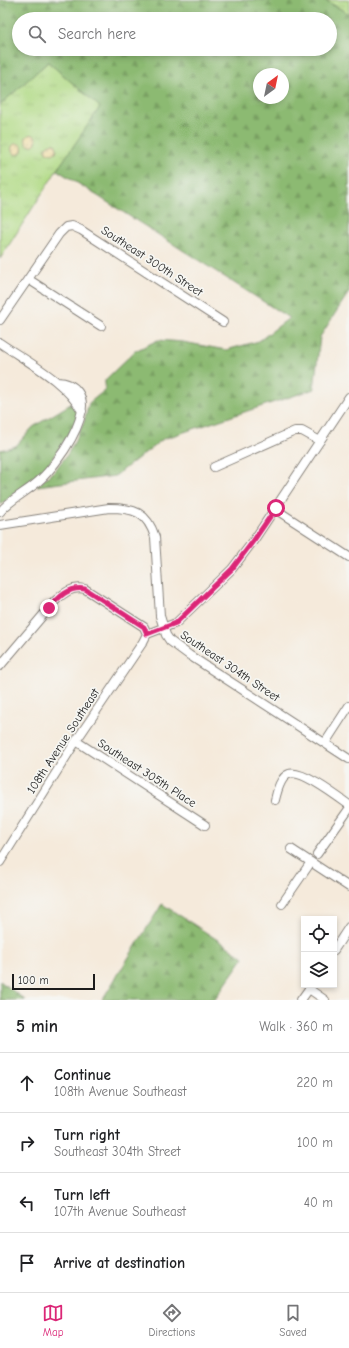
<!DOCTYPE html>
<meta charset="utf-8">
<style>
:root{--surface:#fff;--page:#f2f2f2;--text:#202124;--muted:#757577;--line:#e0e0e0;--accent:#db2777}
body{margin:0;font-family:"Comic Neue",sans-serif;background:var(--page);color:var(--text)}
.controls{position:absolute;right:12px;bottom:12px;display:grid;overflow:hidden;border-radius:0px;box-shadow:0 2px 6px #0003}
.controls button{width:36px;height:36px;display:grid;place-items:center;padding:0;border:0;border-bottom:1px solid var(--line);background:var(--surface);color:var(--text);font:20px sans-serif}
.compass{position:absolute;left:253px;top:68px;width:36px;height:36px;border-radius:50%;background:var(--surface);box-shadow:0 2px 6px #0003;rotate:33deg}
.scale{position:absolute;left:12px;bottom:10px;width:83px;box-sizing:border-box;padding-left:4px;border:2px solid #1c1c1c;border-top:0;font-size:11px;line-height:14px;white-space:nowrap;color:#1c1c1c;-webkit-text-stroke:3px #f6f6f2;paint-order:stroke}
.stop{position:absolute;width:12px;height:12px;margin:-9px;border:3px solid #db2777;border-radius:50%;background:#fff}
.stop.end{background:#db2777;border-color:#fff;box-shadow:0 1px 4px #0008}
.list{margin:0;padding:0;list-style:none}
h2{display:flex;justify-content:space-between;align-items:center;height:52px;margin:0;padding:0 16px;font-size:17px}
h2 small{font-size:13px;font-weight:400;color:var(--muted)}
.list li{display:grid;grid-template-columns:26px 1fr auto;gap:12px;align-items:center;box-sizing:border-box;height:60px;padding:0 16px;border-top:1px solid var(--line)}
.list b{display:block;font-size:15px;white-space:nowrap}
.list p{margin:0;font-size:13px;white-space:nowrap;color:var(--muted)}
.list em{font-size:13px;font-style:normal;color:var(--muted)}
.icon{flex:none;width:22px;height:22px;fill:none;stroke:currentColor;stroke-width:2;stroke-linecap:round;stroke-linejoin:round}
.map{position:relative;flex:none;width:349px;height:1000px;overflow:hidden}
.search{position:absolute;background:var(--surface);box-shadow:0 2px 6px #0003;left:12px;right:12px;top:12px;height:44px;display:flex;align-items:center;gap:10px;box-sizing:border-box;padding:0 14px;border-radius:22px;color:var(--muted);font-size:15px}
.sheet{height:292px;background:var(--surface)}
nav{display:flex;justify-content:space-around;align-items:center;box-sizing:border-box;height:56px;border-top:1px solid var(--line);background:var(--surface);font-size:11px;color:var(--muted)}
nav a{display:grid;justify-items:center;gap:2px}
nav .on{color:var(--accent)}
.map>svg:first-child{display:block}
.grass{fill:url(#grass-tufts);stroke:#667b50}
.forest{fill:url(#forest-firs);stroke:#546b47;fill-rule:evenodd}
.sand{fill:url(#sand-dots);stroke:#857b5d}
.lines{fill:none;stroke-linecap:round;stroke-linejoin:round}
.minor-casing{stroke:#88837c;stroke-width:10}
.minor{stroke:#fff;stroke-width:8}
.route{stroke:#db2777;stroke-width:5}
.labels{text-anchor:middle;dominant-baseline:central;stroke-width:3.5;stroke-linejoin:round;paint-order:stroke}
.street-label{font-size:12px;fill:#1c1c1c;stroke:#f6f6f2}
</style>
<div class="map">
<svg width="349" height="1000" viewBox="0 0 349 1000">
<defs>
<pattern id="grass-tufts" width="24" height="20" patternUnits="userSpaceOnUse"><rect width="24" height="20" fill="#b1da85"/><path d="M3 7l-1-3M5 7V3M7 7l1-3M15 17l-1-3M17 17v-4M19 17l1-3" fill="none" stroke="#98ba72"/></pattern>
<pattern id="forest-firs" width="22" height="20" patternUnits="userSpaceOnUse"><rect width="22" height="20" fill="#8cba72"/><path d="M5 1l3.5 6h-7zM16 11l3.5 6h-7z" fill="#789f62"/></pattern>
<pattern id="sand-dots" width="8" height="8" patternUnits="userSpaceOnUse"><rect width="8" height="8" fill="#eeda9e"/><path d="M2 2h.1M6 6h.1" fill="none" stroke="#ccba88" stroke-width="1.8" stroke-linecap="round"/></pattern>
</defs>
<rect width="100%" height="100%" fill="#f6f6f2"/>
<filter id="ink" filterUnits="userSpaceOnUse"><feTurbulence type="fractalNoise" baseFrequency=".025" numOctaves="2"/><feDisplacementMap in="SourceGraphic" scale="8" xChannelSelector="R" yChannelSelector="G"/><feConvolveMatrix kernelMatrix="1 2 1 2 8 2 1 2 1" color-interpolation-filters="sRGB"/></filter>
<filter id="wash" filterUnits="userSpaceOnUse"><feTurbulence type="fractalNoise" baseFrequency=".012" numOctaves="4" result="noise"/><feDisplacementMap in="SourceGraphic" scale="16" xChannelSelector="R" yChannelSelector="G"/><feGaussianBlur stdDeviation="0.9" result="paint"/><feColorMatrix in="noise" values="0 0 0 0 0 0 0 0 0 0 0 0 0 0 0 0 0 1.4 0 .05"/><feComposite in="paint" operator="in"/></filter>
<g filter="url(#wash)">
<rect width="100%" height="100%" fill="#f5eadb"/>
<!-- grass -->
<path class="grass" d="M325,0h24v14z
M48,62l53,45 -44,63 -57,89v-154z"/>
<!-- forest -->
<path class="forest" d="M0,0h325l24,14v278l-29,45 -6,52 -151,50 -48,37 -78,10 18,-16 12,-15 10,-18 7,-15 5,-19 16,-13v-10l30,-29 23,-11 25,2 43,8 33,-9 30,-23 -232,-148 43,-63 -52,-45 -48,43zM19,19h311v30h-311zM259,74h24v24h-24z
M74,402l4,11 -5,15 -26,38 -15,14 -32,25v-55l16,-4 17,-19z
M162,904l82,53 -30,43h-112z
M0,981l25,19h-25z"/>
<!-- sand -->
<path class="sand" d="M25.5 140a5.5 5.5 0 1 1 11 0a5.5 5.5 0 1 1-11 0Z
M53,143l3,2 1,4 -1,3 -4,2 -6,-2 -1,-3 3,-4z
M11.5 149a5.5 5.5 0 1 1 11 0a5.5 5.5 0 1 1-11 0Z"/>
</g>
<g filter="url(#ink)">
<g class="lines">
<!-- minor casing -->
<g class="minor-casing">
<path id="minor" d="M28,279l73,47
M0,320l59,-86 7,-7 6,-1 9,4 142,92
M0,343c29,20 64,37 82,68
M214,467l81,-36h7l18,10
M275,509l74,48
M0,512c11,-14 28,-20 41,-33 16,-15 53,-65 37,-87 -5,-7 -12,-10 -21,-10
M0,525l109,-17c25,0 38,4 46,29l5,79 6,19 4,6 19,14 160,104
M147,634l29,-11 56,-54 22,-29 95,-143
M0,666l55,-65c9,-8 17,-15 30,-12l59,38 3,7
M76,741l129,84
M325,743l24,-37
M275,800c2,-8 5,-23 14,-26 12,-5 49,23 60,31
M291,849l58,38
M317,854l32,-45
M0,862l76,-121 67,-99 4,-8
M282,904l29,-42
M334,950l15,-23
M309,989l16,11
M301,1000l10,-14"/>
</g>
<!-- minor -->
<use href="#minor" class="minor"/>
</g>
</g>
<g class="lines" filter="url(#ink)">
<!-- route -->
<path class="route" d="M49,608c10,-11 20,-22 36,-19l59,38 3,7 29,-11 32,-31 24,-23 22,-29 22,-32"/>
</g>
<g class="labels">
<!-- street labels -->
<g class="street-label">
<text transform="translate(152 261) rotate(33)">Southeast 300th Street</text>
<text transform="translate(230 666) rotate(34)">Southeast 304th Street</text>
<text transform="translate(63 741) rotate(-57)">108th Avenue Southeast</text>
<text transform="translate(147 773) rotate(33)">Southeast 305th Place</text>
</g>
</g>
</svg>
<div class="controls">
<button><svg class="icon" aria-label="locate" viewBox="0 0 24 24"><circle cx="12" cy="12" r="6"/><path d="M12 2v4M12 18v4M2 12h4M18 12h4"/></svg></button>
<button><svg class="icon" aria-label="layers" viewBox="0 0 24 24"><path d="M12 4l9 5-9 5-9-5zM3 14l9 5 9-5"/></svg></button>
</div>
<svg class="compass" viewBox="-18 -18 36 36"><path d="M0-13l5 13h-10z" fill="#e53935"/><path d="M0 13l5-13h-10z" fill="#757577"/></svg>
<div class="scale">100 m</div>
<div class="stop" style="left:276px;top:508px"></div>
<div class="stop end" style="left:49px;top:608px"></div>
<div class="search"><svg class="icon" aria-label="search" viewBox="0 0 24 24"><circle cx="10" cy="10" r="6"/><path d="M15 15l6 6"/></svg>Search here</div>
</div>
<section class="sheet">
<h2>5 min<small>Walk · 360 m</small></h2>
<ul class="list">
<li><svg class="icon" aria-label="ahead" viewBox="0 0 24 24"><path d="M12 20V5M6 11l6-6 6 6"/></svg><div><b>Continue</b><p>108th Avenue Southeast</p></div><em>220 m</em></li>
<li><svg class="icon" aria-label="right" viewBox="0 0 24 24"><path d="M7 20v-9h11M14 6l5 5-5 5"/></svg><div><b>Turn right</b><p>Southeast 304th Street</p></div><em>100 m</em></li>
<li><svg class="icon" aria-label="left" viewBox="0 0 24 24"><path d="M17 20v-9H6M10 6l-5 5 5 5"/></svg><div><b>Turn left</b><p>107th Avenue Southeast</p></div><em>40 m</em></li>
<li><svg class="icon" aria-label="arrive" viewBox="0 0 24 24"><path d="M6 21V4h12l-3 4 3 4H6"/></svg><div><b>Arrive at destination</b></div></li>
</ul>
</section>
<nav>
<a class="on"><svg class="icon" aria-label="map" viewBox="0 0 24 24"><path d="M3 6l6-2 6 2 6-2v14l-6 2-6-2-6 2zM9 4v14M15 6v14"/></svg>Map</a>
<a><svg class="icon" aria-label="directions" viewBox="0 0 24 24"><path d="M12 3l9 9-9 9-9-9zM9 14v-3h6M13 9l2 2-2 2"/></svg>Directions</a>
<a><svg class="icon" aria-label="saved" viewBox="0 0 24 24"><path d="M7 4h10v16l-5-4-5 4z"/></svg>Saved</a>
</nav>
